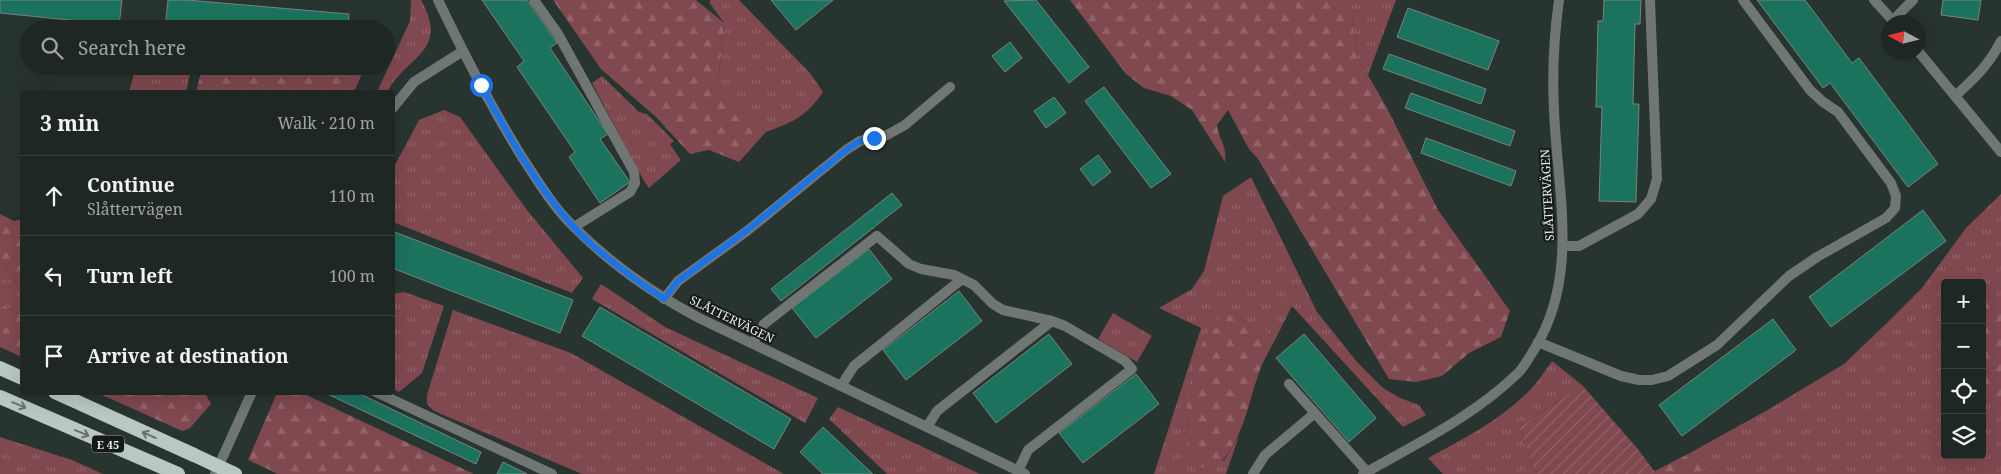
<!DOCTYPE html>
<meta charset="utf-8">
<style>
:root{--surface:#1e2724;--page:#2b3331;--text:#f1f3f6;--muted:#a1a5a6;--line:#3c4441}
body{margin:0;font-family:"Noto Serif",serif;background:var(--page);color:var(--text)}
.controls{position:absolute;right:15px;bottom:15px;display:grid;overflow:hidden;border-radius:5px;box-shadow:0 5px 20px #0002}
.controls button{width:45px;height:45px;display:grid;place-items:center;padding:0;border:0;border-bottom:1px solid var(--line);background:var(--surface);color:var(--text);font:25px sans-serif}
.compass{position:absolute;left:1881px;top:15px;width:45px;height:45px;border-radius:50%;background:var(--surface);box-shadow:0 5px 20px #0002;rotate:277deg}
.stop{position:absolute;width:15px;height:15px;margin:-11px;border:4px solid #1a73e8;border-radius:50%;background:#fff}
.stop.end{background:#1a73e8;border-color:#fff;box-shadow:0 1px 5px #0008}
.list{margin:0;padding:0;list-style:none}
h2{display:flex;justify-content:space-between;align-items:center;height:65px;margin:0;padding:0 20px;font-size:21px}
h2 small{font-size:16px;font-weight:400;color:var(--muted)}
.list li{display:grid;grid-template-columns:32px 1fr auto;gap:15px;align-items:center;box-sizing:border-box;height:80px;padding:0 20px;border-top:1px solid var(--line)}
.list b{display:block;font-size:19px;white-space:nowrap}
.list p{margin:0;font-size:16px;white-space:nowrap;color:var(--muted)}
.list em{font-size:16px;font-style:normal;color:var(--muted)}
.icon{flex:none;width:28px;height:28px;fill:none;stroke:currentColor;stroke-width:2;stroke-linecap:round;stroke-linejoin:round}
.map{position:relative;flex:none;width:2001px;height:474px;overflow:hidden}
.search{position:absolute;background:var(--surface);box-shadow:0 5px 20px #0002;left:20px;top:20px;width:375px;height:55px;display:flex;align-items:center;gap:12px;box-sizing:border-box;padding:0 18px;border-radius:28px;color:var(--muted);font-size:19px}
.panel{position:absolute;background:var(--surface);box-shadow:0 5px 20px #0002;left:20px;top:90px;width:375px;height:305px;border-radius:5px}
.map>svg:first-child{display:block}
.grass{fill:url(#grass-tufts)}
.forest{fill:url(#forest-firs)}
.garden{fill:url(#garden-furrows)}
.building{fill:#1b725d;stroke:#778480}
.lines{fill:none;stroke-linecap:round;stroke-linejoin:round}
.service{stroke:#707673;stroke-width:10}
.minor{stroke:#707673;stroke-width:10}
.tertiary{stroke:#707673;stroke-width:10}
.trunk{stroke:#bac8c2;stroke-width:14}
.trunk-bridge{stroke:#bac8c2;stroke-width:14}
.oneway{stroke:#68716d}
.route{stroke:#1a73e8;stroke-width:6}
.labels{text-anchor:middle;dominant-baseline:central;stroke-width:4;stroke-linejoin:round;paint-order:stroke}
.shield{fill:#151a18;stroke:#a8afac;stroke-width:1}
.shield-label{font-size:11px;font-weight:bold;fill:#e7efec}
.street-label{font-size:12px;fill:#e7efec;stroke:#151a18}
</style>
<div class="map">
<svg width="2001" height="474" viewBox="0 0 2001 474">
<defs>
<pattern id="grass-tufts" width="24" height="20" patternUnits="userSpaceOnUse" patternTransform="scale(1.25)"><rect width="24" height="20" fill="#80484f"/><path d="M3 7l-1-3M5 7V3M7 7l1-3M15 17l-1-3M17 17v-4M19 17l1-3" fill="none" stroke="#926368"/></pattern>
<pattern id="forest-firs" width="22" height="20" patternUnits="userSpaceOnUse" patternTransform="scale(1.25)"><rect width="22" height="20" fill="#80484f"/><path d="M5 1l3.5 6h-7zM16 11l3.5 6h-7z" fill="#926368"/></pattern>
<pattern id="garden-furrows" width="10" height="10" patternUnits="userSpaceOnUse" patternTransform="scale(1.25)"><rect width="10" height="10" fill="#80484f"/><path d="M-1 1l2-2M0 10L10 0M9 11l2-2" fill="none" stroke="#926368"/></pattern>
</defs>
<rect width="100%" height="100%" fill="#283430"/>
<!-- grass -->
<path class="grass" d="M411,0h10c29,52 -14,55 -34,92h-10l33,-71z
M711,0h28l71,73 13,19c-17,25 -30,30 -57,40l-48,-47 6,-62 -15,-21z
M1339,0h57l-28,75 -10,-17 -6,-45z
M136,66h56l-6,26h-57z
M602,76l37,36 8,2 27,27 -4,3 11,16 -32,28 -5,-7 -52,-98z
M444,110l16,7 67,93 56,68 -11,15 -179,-71v-53l26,-49z
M1251,177l66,135 40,50 26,26 17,10 19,7 7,10 -23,12 -111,-121 -18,36 -11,-14h-12l-13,-12 -52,101 6,18 -2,16 34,9 15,-24 -13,38h-72l47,-146 -42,-20 33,-19 12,-18 19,-75z
M2001,194v106h-19v-17h-37v43l-4,6 4,15v108h37v-63l19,12v70h-281l-32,-20 83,-46 73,-44 45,-43 33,-33 44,-60z
M0,261l11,12 11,19v16l-6,5 -16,-10z
M601,284l64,43 153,71 -13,25 -213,-124z
M404,292l40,14 -22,67 -23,19 -6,-3 -1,-95z
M453,310l118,43 213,121h-202l-148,-63 -7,-7v-9z
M1113,313l39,23 -15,26 -39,-23z
M1552,361l30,24 -63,42 16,47h-92l-15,-16c35,-19 72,-38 100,-66 9,-9 17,-21 24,-31z
M838,407l142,67h-93l-58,-55z
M0,437l72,23 31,14h-103z"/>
<!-- forest -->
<path class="forest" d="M553,0h143l28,23 -6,62 48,47 -27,30 -30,-12 -19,4 -34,-37 -55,-48z
M1070,0h269l13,13 6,45 29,50 51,102 72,101 -9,26 -32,16 -27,23 -26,6 -27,-3 -131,-220 -9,-10 -21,-39 -11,15c2,16 10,19 8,37l-33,-52 -21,-14 -27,-8 -18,-14z
M214,66h119l31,3 -10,23h-158l6,-23z
M0,214l14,7 8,-1v72l-11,-19 -11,-12z
M1982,300h19v104l-19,-12z
M0,303l16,10 6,-5v49l-22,-10z
M1223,315l15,1 13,12h12l11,14c-5,9 -10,18 -14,28 -13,34 -16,74 -47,99l-14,-2 -9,-16 2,-16 -6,-18 2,-26 12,-42 10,-22z
M98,393h107l6,11 -22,25 -7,2z
M277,393h25l172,81h-196l-30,-14z
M1688,454l32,20h-71z"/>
<!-- garden -->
<path class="garden" d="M1582,385l55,63 18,24 -6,2h-114l-16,-47z"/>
<!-- building -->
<path class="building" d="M0,0h122l-3,25 -119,-12z
M168,0h19l162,14 -1,15h-183z
M482,0h45l30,43 -7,5 58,86 -8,5 30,43 -30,21 -31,-46 6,-5 -58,-85 7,-6z
M771,0h62l-37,30z
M1036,0l53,67 -20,16 -65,-82z
M1604,0h37l-1,24h-5l-2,80h6l-3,98 -37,-1 3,-94h-6l2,-86h5z
M1757,0h48l47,63 7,-5 79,106 -30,23 -78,-104 -7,5z
M1943,0h38l-3,20 -37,-5z
M1408,8l91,33 -11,29 -91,-33z
M1010,42l12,16 -17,14 -13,-16z
M1389,54l97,35 -5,15 -98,-35z
M1104,87l67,87 -20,14 -66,-87z
M1411,93l104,38 -5,15 -105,-38z
M1054,97l12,16 -20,15 -12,-17z
M1426,138l90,33 -5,15 -90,-33z
M1098,155l13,17 -18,14 -13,-17z
M892,193l10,12 -121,96 -10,-12z
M1923,210l23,31 -115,86 -22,-30z
M392,231l181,69 -13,33 -168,-65z
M869,249l23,30 -76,59 -24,-30z
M959,291l23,30 -76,59 -23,-30z
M600,307l191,112 -17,30 -192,-113z
M1773,319l23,31 -114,86 -23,-31z
M1049,334l23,30 -76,59 -23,-30z
M1304,334l72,84 -27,24 -73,-84z
M1136,374l23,30 -76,59 -24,-30z
M323,392h33l125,60 -5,12z
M823,427l50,47h-50l-23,-22z
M503,462l24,12h-30z"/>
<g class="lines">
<!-- service -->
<path class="service" d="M534,0l24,34 76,138 1,11 -5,9 -56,35
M1892,21l21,-21
M1563,246h16l59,-32 13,-15 6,-20 -7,-179
M664,299l14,-18 69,-50 99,-81 14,-9 27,-6 18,-10 45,-38
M1538,342l83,34 18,4h13l16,-4 49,-31 72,-69 28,-19 69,-39 9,-10 1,-12 -5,-13 -53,-71 -15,-10 -13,-12 -67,-90
M753,343l11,-19 113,-88 32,28 12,5 33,6 20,10 19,19 10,6 49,11 13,5 60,35 7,8 -104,81 -10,21
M1289,384l80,90
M841,386l13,-20 108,-87
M376,392l176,82
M927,427l10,-16 115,-90
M1253,474l12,-19 50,-42"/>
<!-- minor -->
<path class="minor" d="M1955,96c20,-18 34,-31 46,-55"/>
<!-- tertiary -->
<path class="tertiary" d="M438,0c26,54 53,107 84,157 15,23 30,48 49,67 38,39 81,69 128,94l326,156
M1874,0l20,22
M1918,51l83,101
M392,109l22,-27 49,-31
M215,474l37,-82
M1363,474c53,-30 111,-58 155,-101 7,-7 12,-17 17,-25 45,-73 22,-158 19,-238 -2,-37 0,-74 5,-110"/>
<!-- trunk -->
<path class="trunk" d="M0,368l22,10
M55,392l139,63
M0,397l178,77"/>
<!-- trunk-bridge -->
<path class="trunk-bridge" d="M194,455l41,19"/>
</g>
<!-- one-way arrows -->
<defs><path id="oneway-shaft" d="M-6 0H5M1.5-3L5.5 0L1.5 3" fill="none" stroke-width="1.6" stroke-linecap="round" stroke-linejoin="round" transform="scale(1.25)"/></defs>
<g class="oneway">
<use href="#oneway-shaft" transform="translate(19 405) rotate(23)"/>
<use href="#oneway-shaft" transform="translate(82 433) rotate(23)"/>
<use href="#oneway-shaft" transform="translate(149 435) rotate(-156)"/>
</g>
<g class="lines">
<!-- route -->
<path class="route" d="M481,85c26,48 53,97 89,138 24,27 64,56 94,76l14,-18 68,-50 100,-81 14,-9 14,-3"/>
</g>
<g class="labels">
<!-- shield labels -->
<rect class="shield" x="92" y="435.5" width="32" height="17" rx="4"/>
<g class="shield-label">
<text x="108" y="444">E 45</text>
</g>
<!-- street labels -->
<g class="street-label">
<text transform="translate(1547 195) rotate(-93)">SLÅTTERVÄGEN</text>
<text transform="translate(732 319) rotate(26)">SLÅTTERVÄGEN</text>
</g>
</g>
</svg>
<div class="controls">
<button>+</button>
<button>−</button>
<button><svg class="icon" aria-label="locate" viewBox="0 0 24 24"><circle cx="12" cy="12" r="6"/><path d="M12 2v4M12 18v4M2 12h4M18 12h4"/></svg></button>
<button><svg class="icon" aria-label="layers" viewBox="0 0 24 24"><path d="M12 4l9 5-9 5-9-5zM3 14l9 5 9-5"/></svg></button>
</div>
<svg class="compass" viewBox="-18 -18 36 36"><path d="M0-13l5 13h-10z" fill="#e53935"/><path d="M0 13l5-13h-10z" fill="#a1a5a6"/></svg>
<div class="stop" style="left:481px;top:85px"></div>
<div class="stop end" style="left:874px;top:138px"></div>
<div class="search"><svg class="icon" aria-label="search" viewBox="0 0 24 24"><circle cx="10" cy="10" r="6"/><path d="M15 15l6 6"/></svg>Search here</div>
<section class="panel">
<h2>3 min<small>Walk · 210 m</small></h2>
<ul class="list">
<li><svg class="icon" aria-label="ahead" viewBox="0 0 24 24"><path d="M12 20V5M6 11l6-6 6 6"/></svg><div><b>Continue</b><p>Slåttervägen</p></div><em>110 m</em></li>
<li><svg class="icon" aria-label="left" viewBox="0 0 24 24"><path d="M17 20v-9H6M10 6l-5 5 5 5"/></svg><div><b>Turn left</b></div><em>100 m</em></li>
<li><svg class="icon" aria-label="arrive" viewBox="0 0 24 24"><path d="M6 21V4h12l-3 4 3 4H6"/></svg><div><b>Arrive at destination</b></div></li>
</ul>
</section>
</div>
